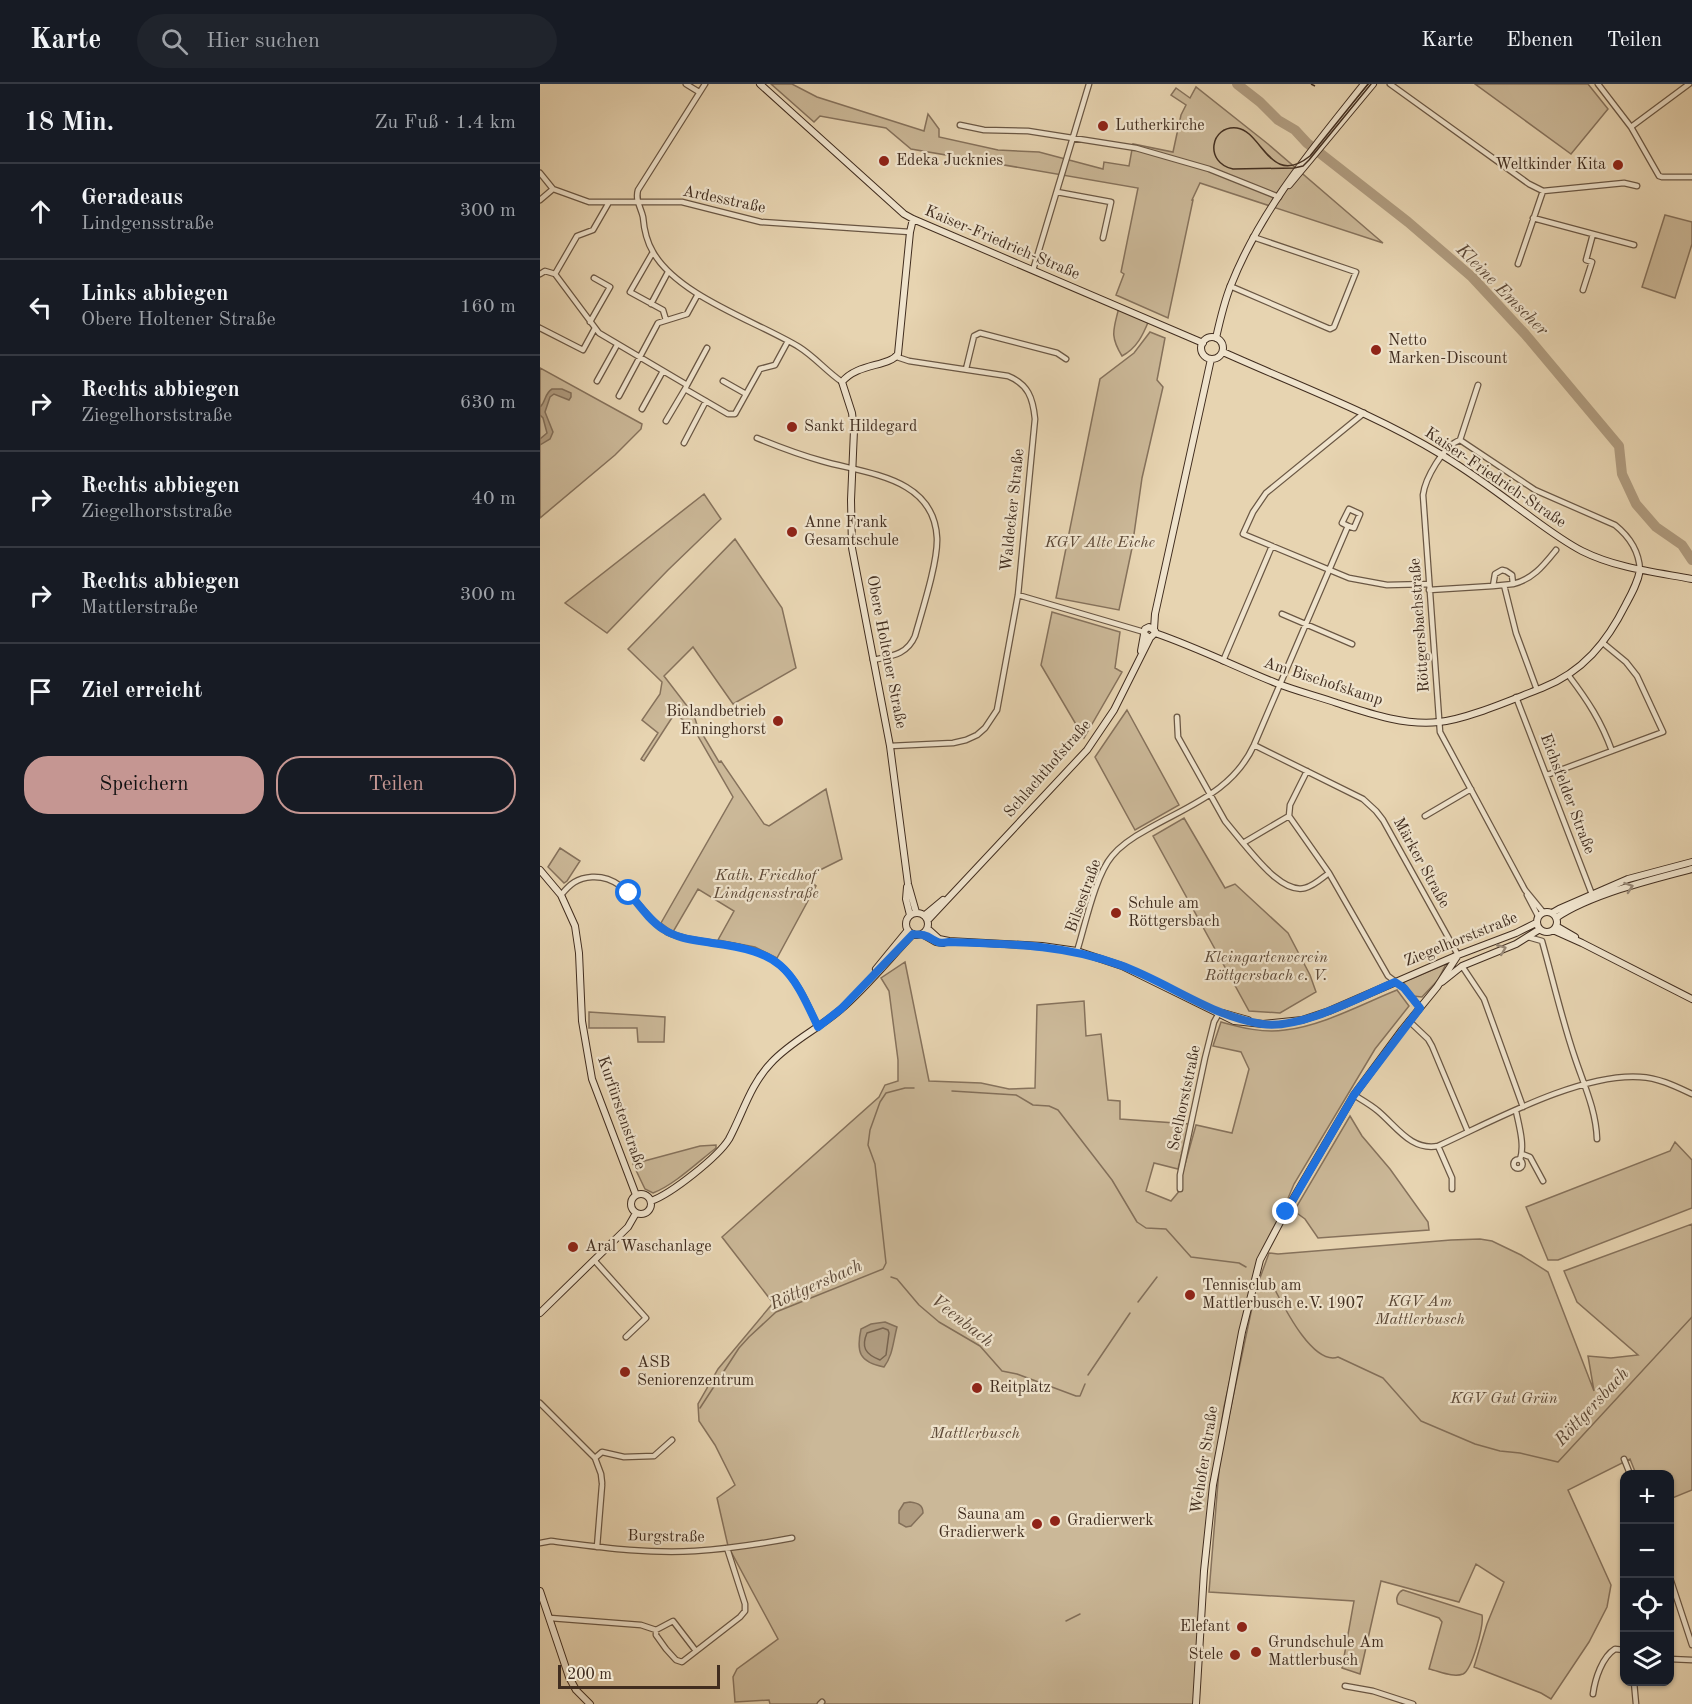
<!DOCTYPE html>
<html lang="de">
<meta charset="utf-8">
<style>
:root{--surface:#171b24;--page:#20242c;--text:#f1f3f6;--muted:#9ea1a6;--line:#363941;--accent:#c59692}
body{margin:0;font-family:"Old Standard TT",serif;background:var(--page);color:var(--text)}
.controls{position:absolute;right:18px;bottom:18px;display:grid;overflow:hidden;border-radius:12px;box-shadow:0 2px 4px #0004}
.controls button{width:54px;height:54px;display:grid;place-items:center;padding:0;border:0;border-bottom:2px solid var(--line);background:var(--surface);color:var(--text);font:30px sans-serif}
.scale{position:absolute;left:18px;bottom:15px;width:162px;box-sizing:border-box;padding-left:6px;border:3px solid #412d1f;border-top:0;font-size:16px;line-height:21px;white-space:nowrap;color:#412d1f;-webkit-text-stroke:4px #efe3cc;paint-order:stroke}
.stop{position:absolute;width:18px;height:18px;margin:-14px;border:4px solid #1a73e8;border-radius:50%;background:#fff}
.stop.end{background:#1a73e8;border-color:#fff;box-shadow:0 2px 6px #0008}
.list{margin:0;padding:0;list-style:none}
h2{display:flex;justify-content:space-between;align-items:center;height:78px;margin:0;padding:0 24px;font-size:26px}
h2 small{font-size:20px;font-weight:400;color:var(--muted)}
.list li{display:grid;grid-template-columns:39px 1fr auto;gap:18px;align-items:center;box-sizing:border-box;height:96px;padding:0 24px;border-top:2px solid var(--line)}
.list b{display:block;font-size:22px;white-space:nowrap}
.list p{margin:0;font-size:20px;white-space:nowrap;color:var(--muted)}
.list em{font-size:20px;font-style:normal;color:var(--muted)}
.actions{display:flex;gap:12px;padding:18px 24px}
.actions a{flex:1;padding:14px 0;border:2px solid var(--accent);border-radius:24px;text-align:center;font-size:21px;color:var(--accent)}
.actions .main{background:var(--accent);color:#111}
.icon{flex:none;width:33px;height:33px;fill:none;stroke:currentColor;stroke-width:2;stroke-linecap:round;stroke-linejoin:round}
.map{position:relative;flex:none;width:1152px;height:1620px;overflow:hidden}
header{display:flex;align-items:center;gap:36px;box-sizing:border-box;height:84px;padding:0 30px;background:var(--surface);border-bottom:2px solid var(--line)}
header strong{font-size:28px}
nav{display:flex;gap:33px;margin-inline-start:auto;font-size:21px}
.search{width:420px;height:54px;background:var(--page);display:flex;align-items:center;gap:15px;box-sizing:border-box;padding:0 21px;border-radius:33px;color:var(--muted);font-size:22px}
main{display:flex}
aside{flex:1;background:var(--surface)}
.map>svg:first-child{display:block}
.green{fill:#cbb898;stroke:#86725c;stroke-width:1.5}
.water{fill:#af9b7f;stroke:#836f59;stroke-width:1.5}
.lines{fill:none;stroke-linecap:round;stroke-linejoin:round}
.shore{stroke:#78644f;stroke-width:1.5}
.stream{stroke:#836f59;stroke-width:1.5}
.river{stroke:#af9b7f;stroke-width:10}
.street-casing{stroke:#6a5744;stroke-width:7}
.secondary-casing{stroke:#412d1f;stroke-width:8}
.street{stroke:#efe3cc;stroke-width:4.5}
.secondary{stroke:#efe3cc;stroke-width:6}
.tram{stroke:#412d1f;stroke-width:1.5}
.rail{stroke:#412d1f;stroke-width:1.5;stroke-dasharray:10 10;stroke-linecap:butt}
.oneway{stroke:#988876}
.route{stroke:#1a73e8;stroke-width:8}
.poi-dot{fill:#8f2418;stroke:#efe3cc;stroke-width:2}
.labels{text-anchor:middle;dominant-baseline:central;stroke-width:4.5;stroke-linejoin:round;paint-order:stroke}
.poi-label{font-size:16px;fill:#412d1f;stroke:#efe3cc;text-anchor:start}
.street-label{font-size:16px;fill:#412d1f;stroke:#efe3cc}
.park-label{font-size:16px;font-style:italic;fill:#5d4937;stroke:#efe3cc}
.water-label{font-size:18px;font-style:italic;fill:#5c4837;stroke:#efe3cc}
</style>
<header>
<strong>Karte</strong>
<div class="search"><svg class="icon" aria-label="search" viewBox="0 0 24 24"><circle cx="10" cy="10" r="6"/><path d="M15 15l6 6"/></svg>Hier suchen</div>
<nav><a>Karte</a><a>Ebenen</a><a>Teilen</a></nav>
</header>
<main>
<aside>
<h2>18 Min.<small>Zu Fuß · 1.4 km</small></h2>
<ul class="list">
<li><svg class="icon" aria-label="ahead" viewBox="0 0 24 24"><path d="M12 20V5M6 11l6-6 6 6"/></svg><div><b>Geradeaus</b><p>Lindgensstraße</p></div><em>300 m</em></li>
<li><svg class="icon" aria-label="left" viewBox="0 0 24 24"><path d="M17 20v-9H6M10 6l-5 5 5 5"/></svg><div><b>Links abbiegen</b><p>Obere Holtener Straße</p></div><em>160 m</em></li>
<li><svg class="icon" aria-label="right" viewBox="0 0 24 24"><path d="M7 20v-9h11M14 6l5 5-5 5"/></svg><div><b>Rechts abbiegen</b><p>Ziegelhorststraße</p></div><em>630 m</em></li>
<li><svg class="icon" aria-label="right" viewBox="0 0 24 24"><path d="M7 20v-9h11M14 6l5 5-5 5"/></svg><div><b>Rechts abbiegen</b><p>Ziegelhorststraße</p></div><em>40 m</em></li>
<li><svg class="icon" aria-label="right" viewBox="0 0 24 24"><path d="M7 20v-9h11M14 6l5 5-5 5"/></svg><div><b>Rechts abbiegen</b><p>Mattlerstraße</p></div><em>300 m</em></li>
<li><svg class="icon" aria-label="arrive" viewBox="0 0 24 24"><path d="M6 21V4h12l-3 4 3 4H6"/></svg><div><b>Ziel erreicht</b></div></li>
</ul>
<div class="actions"><a class="main">Speichern</a><a>Teilen</a></div>
</aside>
<div class="map">
<svg width="1152" height="1620" viewBox="0 0 1152 1620">
<rect width="100%" height="100%" fill="#e7d4b1"/>
<filter id="stains"><feTurbulence type="fractalNoise" baseFrequency=".00333" numOctaves="4"/><feColorMatrix values="0 0 0 0 .2 0 0 0 0 .09 0 0 0 0 .02 0 0 0 .5 -.17"/></filter>
<radialGradient id="worn" r=".72"><stop offset=".6" stop-color="#630" stop-opacity="0"/><stop offset="1" stop-color="#630" stop-opacity=".3"/></radialGradient>
<!-- green -->
<path class="green" d="M231,0h21l25,13 107,34 4,-17 11,15v8l59,13 41,2 64,17 1,-7 25,4 4,-22 40,8 8,-37 5,-10 -15,-10 5,-7 14,10 6,-11 72,57 115,99 -183,-60 -8,17h1l-25,118 -52,-23 8,-21 -3,-2 17,-84 -227,-39 -25,-21 -66,-12 -6,6z
M935,0h113l20,25 -37,45z
M1125,131l27,7v22l-17,54 -33,-11z
M579,223l30,13c-6,15 -12,28 -27,36 -13,-21 -8,-27 -3,-49z
M610,248l15,6 -8,42 6,7 -21,91 -10,70 -13,62 -63,-12 44,-219 34,-26z
M0,284l102,56 -1,5 -26,26 -75,63z
M164,410l17,25 -53,51 -61,63 -42,-30z
M195,455l47,69 14,60 -63,36 -40,-57 -29,29 30,39 3,10 22,37 2,-1 43,63 5,2 57,-37 16,70 -36,18 10,9 -39,72 -22,-11 -37,-7 16,-29 -36,-22 -25,43 -12,-9 72,-126 -38,-66 -20,-18 -31,48 -3,-2 17,-26 -16,-13 18,-26 2,-12 -34,-33z
M512,528l68,20 -5,36 7,4 -38,66 -43,-73z
M587,626l52,95 -44,25 -40,-73z
M644,734l41,70 10,-4 53,49 22,42 6,17 -36,21 -31,-2 -96,-175z
M20,764l20,13 -13,20 -3,2 -16,-16z
M365,878l24,119 52,2 28,6 26,-1 2,-83 47,-4 2,35 15,-2 7,66 12,1v18l69,5 -11,45 -24,-6 -8,28 25,10 10,-12 1,-14 14,-50 36,8 17,-64 -8,-17 -28,-6 8,-24c21,6 42,11 64,8 37,-4 77,-26 112,-40l12,16 -34,43 -81,135 -18,43 -12,20 -23,83 -17,77 -12,77 -18,220h-424l-1,-4 -34,2 -2,-25 4,-8 41,-30 -50,-93 -11,-48 18,-13 -20,-40 -16,-24 -1,-17 20,-35 55,-66 -51,-66 157,-140 6,-12 13,-4v-21l-9,-69 -8,-13z
M906,880l-8,16 -16,17 -9,-1 -9,-13 -1,-2 4,-4 4,2z
M49,928l76,5 -1,25h-26l-1,-14h-48z
M810,1032l12,20 28,33 38,53 1,8 -111,8 -13,-19 -11,-8z
M1135,1058l17,18v48l-134,52h-10l-22,-53 144,-56z
M176,1061v3c-18,14 -42,37 -63,45l-8,-4 -12,-25 67,-18z
M1152,1140v266l-22,9v-25h-34l-6,-15 -62,31 43,95 -4,22 -18,35 -38,57 -10,-6 -67,-26 13,-43 17,-42 -28,-18 -17,38 -78,-21 -21,93 -18,-6 12,-67 -145,-9 11,-134 36,-169 13,-36 9,1 173,-14 29,-1 12,2 29,14 27,17 46,119 -6,-35 23,2 27,-3 -61,-53 -13,-31z
M863,1506l79,25c2,10 -10,55 -19,59 -10,4 -24,-3 -34,-5l13,-47 -3,-4 -41,-14c-3,-5 0,-12 5,-14z"/>
<!-- water -->
<path class="water" d="M12,305h10l9,4v4l-2,3 -15,-6 -4,3 -5,15 8,20 -3,7 -10,6v-6l7,-6 -4,-15 -3,-3v-8c6,-5 4,-13 12,-18z
M345,1238l12,5c-4,15 -4,28 -13,40 -25,-5 -28,-15 -23,-38l10,-5z
M370,1418c8,1 13,3 13,11l-12,13 -5,1 -7,-4v-12l5,-8z"/>
<g class="lines">
<!-- shore -->
<path class="shore" d="M343,1244l5,2 1,3 -3,22 -6,5c-15,-6 -19,-13 -13,-27z"/>
<!-- stream -->
<path class="stream" d="M412,1007l64,4 17,10 16,1 9,4 54,70 25,42 9,6 20,1 25,28 48,6 7,4
M351,1193l6,2 22,26 20,17 41,24 22,25 15,3 59,22h4l5,-12
M728,1197l4,3c10,19 40,82 66,73l45,21 38,43 54,23 25,7 20,2 38,9 134,-145
M598,1218l19,-25
M548,1291l42,-62
M160,1324l39,-60 10,-11 27,-25 107,-43 3,-6 -11,-99 -7,-19 2,-15 10,-28 6,-9 19,-5h9
M526,1537l14,-7"/>
<!-- river -->
<path class="river" d="M697,0l23,18 18,18 17,10 12,13 101,79 64,55 53,57 94,112 3,28 14,30 20,23 26,18 10,15"/>
<!-- street casing -->
<g class="street-casing">
<path id="street" d="M146,0l13,8
M165,0l-67,106c-3,10 3,18 5,27 1,12 4,25 10,35 25,44 103,69 146,95 16,10 27,24 43,35
M850,0l139,100 14,7 81,-8 13,3
M1058,0l33,43 28,49 3,1h30
M420,41l24,5 44,1 108,17 73,21 70,28
M1091,43l58,-43
M0,89l13,16
M517,108l54,10 -8,36
M0,116l13,-11 36,13h93l79,20 149,10
M993,134l101,27
M113,168l-23,40 33,18 3,10
M978,180l25,-73
M493,186l56,-186
M0,190l5,-3 10,3 44,59 88,52 -2,4 43,25h7l25,-45 15,-4 13,-24
M15,190l22,-38 16,-6 15,-26
M690,202l100,43 4,-2 22,-55 -103,-35
M1043,206l9,-28 -6,-2 7,-26
M111,220l17,-32
M50,238l20,-35 -16,-9
M0,244l43,22 12,-22
M426,285l8,-33 6,-3 77,20 9,6
M57,297l20,-36
M183,297l23,13
M147,301l20,-37
M938,301l-18,55c-17,6 -35,39 -37,55l17,237 85,158 18,22
M79,312l39,-73 29,-9 11,-20
M102,325l21,-38
M824,329l-98,80 -13,19 -10,22 106,44 38,7 42,-1
M126,337l19,-32
M217,354c22,9 43,17 65,23 45,13 112,16 115,77 1,24 -15,73 -22,98 -8,19 -24,20 -42,24
M920,356l75,50 80,35c15,12 24,26 25,45
M144,359l22,-42
M962,486l4,1 6,4 1,9 -20,2 2,-12z
M973,500c20,-5 30,-18 43,-34
M964,501l12,48 21,57
M889,506l64,-4
M478,511l126,37
M742,530l70,30
M683,577l49,-115
M1029,592c19,25 32,45 43,75
M976,613l77,200
M637,633l1,20 47,84 18,22 46,-27
M714,661l109,54 13,12 7,9 75,135
M350,662l63,-3 13,-3 11,-5 8,-7 12,-18 21,-115 17,-176c-2,-21 -7,-35 -27,-43l-99,-15 -12,-4
M767,687l-17,34 -1,11 40,57 59,103 16,12 16,20
M1007,691l116,-43 -26,-56 -11,-14 -23,-19
M885,732l46,-27
M703,759c13,15 40,51 62,45 9,-2 17,-10 24,-15
M21,811c9,-11 16,-17 31,-18 37,-2 48,40 75,55 17,8 36,9 54,12 62,8 73,30 97,83
M987,811l11,21
M988,853l14,4c11,39 20,79 33,117 9,27 21,52 22,81
M537,867c8,-25 18,-75 35,-95 9,-11 23,-20 36,-27 42,-24 85,-38 106,-84l94,-219 6,2 6,-14 -11,-5 -7,14 6,3
M922,882l22,33 39,108
M869,937l19,18 4,7 36,86
M814,1011c8,5 17,10 24,16 19,16 33,40 60,35 55,-25 142,-73 202,-69 19,1 35,9 52,17
M976,1027c3,15 9,34 4,49
M898,1062l14,32v11
M982,1070l8,3 13,24
M973.5 1080a4.5 4.5 0 1 1 9 0a4.5 4.5 0 1 1-9 0Z
M640,1105v-14l25,-117 9,-36 5,-9
M54,1176l52,58 -20,19
M0,1319l55,55 6,16 1,9
M55,1374l7,-6 22,5 30,-1 18,-16
M1084,1375l6,15
M0,1459l11,-2c48,6 96,13 144,10 32,-2 65,-7 97,-13
M57,1463l5,-62
M1130,1494l22,67
M10,1534l91,7 15,5v5l10,14 10,11 6,2 58,-45 5,-6v-7l-18,-56
M116,1546l17,-9 23,30
M1130,1575l22,1
M1094,1598l2,22
M805,1602l28,5 40,13
M1053,1610c2,-15 9,-37 22,-45l9,1
M280,1620l2,-2"/>
</g>
<!-- secondary casing -->
<g class="secondary-casing">
<path id="secondary" d="M220,0l144,130 9,5 290,124
M749,101l84,-101
M373,135l-3,13 -12,122c-9,13 -41,9 -56,28l10,31 2,17 -3,70 1,48 38,198 18,138 8,28
M661 264a11 11 0 1 1 22 0a11 11 0 1 1-22 0Z
M676,254c4,-18 8,-36 15,-53 30,-76 83,-138 133,-201
M683,268c73,33 150,61 219,103 26,16 51,34 75,52 21,15 42,32 65,44 34,17 72,21 110,28
M614,545l1,-15 56,-255
M615,549c41,14 81,34 121,50 20,8 41,13 61,20 31,10 68,23 102,19 29,-3 74,-23 103,-34 41,-16 65,-46 84,-84 6,-11 12,-22 14,-34
M601,567l4,-22 4,-2 6,4 -1,3 -4,4 -6,-4
M0,786l21,25 14,31 4,27 3,68 10,58 44,116
M367,803l-1,12 4,16
M997 838a10 10 0 1 1 20 0a10 10 0 1 1-20 0Z
M366 840a11 11 0 1 1 22 0a11 11 0 1 1-22 0Z
M1012,829l7,-4 69,-30 64,-17
M385,831l18,-15
M1016,834c33,-23 97,-39 136,-49
M388,836l159,-170 27,-40 36,-72
M1016,842l19,11
M388,845l11,10 10,2 93,5 35,5 45,15 112,55 29,3 39,-4 27,-9 129,-56 58,-22 20,-10
M1013,846l29,13 110,56
M382,850l14,8 7,1
M336,885l32,-39
M902,898l20,-16 54,-22 24,-15
M683,929l25,7
M91 1120a10 10 0 1 1 20 0a10 10 0 1 1-20 0Z
M111,1117c20,-7 67,-44 78,-62 14,-26 21,-54 42,-76 19,-21 47,-34 69,-53 26,-22 49,-51 73,-76
M0,1229l88,-86 8,-14
M0,1507l29,86 7,13 14,14
M656,1620l8,-133 9,-86 29,-153 18,-72 26,-49 68,-116 48,-65 35,-43 21,-32"/>
</g>
<!-- street -->
<use href="#street" class="street"/>
<!-- secondary -->
<use href="#secondary" class="secondary"/>
<!-- tram -->
<path class="tram" d="M828,0l-58,72c-40,32 -48,-25 -73,-28 -27,-3 -33,35 -4,41l61,-1 9,-2 6,-6 62,-76"/>
<!-- rail -->
<path class="rail" d="M771,0l4,2"/>
</g>
<!-- one-way arrows -->
<defs><path id="oneway-chevron" d="M-2-3.5L2.5 0L-2 3.5" fill="none" stroke-width="1.6" stroke-linecap="round" stroke-linejoin="round" transform="scale(1.5)"/></defs>
<g class="oneway">
<use href="#oneway-chevron" transform="translate(1089 803) rotate(-19)"/>
<use href="#oneway-chevron" transform="translate(962 865) rotate(-22)"/>
</g>
<g class="lines">
<!-- route -->
<path class="route" d="M89,809c10,12 21,28 34,36 15,10 32,11 49,14 69,9 78,23 106,84l23,-18 72,-75c3,1 7,0 10,1 12,3 11,10 26,7 58,2 115,2 171,23 48,17 90,51 142,59 38,6 98,-27 133,-42l9,6 16,20 -66,87 -68,117"/>
</g>
<!-- markers -->
<g class="poi-dot">
<circle cx="563" cy="42" r="6"/>
<circle cx="344" cy="77" r="6"/>
<circle cx="1078" cy="81" r="6"/>
<circle cx="836" cy="266" r="6"/>
<circle cx="252" cy="343" r="6"/>
<circle cx="252" cy="448" r="6"/>
<circle cx="238" cy="637" r="6"/>
<circle cx="576" cy="829" r="6"/>
<circle cx="33" cy="1163" r="6"/>
<circle cx="650" cy="1211" r="6"/>
<circle cx="85" cy="1288" r="6"/>
<circle cx="437" cy="1304" r="6"/>
<circle cx="515" cy="1437" r="6"/>
<circle cx="497" cy="1440" r="6"/>
<circle cx="702" cy="1543" r="6"/>
<circle cx="716" cy="1568" r="6"/>
<circle cx="695" cy="1571" r="6"/>
</g>
<g class="labels">
<!-- poi labels -->
<g class="poi-label">
<text x="575" y="42">Lutherkirche</text>
<text x="356" y="77">Edeka Jucknies</text>
<text x="1066" y="81" text-anchor="end">Weltkinder Kita</text>
<text x="848" y="257">Netto<tspan x="848" dy="18">Marken-Discount</tspan></text>
<text x="264" y="343">Sankt Hildegard</text>
<text x="264" y="439">Anne Frank<tspan x="264" dy="18">Gesamtschule</tspan></text>
<text x="226" y="628" text-anchor="end">Biolandbetrieb<tspan x="226" dy="18">Enninghorst</tspan></text>
<text x="588" y="820">Schule am<tspan x="588" dy="18">Röttgersbach</tspan></text>
<text x="45" y="1163">Aral Waschanlage</text>
<text x="662" y="1202">Tennisclub am<tspan x="662" dy="18">Mattlerbusch e.V. 1907</tspan></text>
<text x="97" y="1279">ASB<tspan x="97" dy="18">Seniorenzentrum</tspan></text>
<text x="449" y="1304">Reitplatz</text>
<text x="485" y="1431" text-anchor="end">Sauna am<tspan x="485" dy="18">Gradierwerk</tspan></text>
<text x="527" y="1437">Gradierwerk</text>
<text x="690" y="1543" text-anchor="end">Elefant</text>
<text x="728" y="1559">Grundschule Am<tspan x="728" dy="18">Mattlerbusch</tspan></text>
<text x="683" y="1571" text-anchor="end">Stele</text>
</g>
<!-- street labels -->
<g class="street-label">
<text transform="translate(184 116) rotate(12)">Ardesstraße</text>
<text transform="translate(462 159) rotate(23)">Kaiser-Friedrich-Straße</text>
<text transform="translate(955 394) rotate(34)">Kaiser-Friedrich-Straße</text>
<text transform="translate(473 426) rotate(-84)">Waldecker Straße</text>
<text transform="translate(880 541) rotate(-94)">Röttgersbachstraße</text>
<text transform="translate(346 568) rotate(79)">Obere Holtener Straße</text>
<text transform="translate(783 598) rotate(18)">Am Bischofskamp</text>
<text transform="translate(508 685) rotate(-49)">Schlachthofstraße</text>
<text transform="translate(1027 710) rotate(69)">Eichsfelder Straße</text>
<text transform="translate(881 779) rotate(61)">Märker Straße</text>
<text transform="translate(544 812) rotate(-70)">Bilsestraße</text>
<text transform="translate(921 856) rotate(-22)">Ziegelhorststraße</text>
<text transform="translate(645 1014) rotate(-78)">Seelhorststraße</text>
<text transform="translate(81 1029) rotate(71)">Kurfürstenstraße</text>
<text transform="translate(665 1376) rotate(-81)">Wehofer Straße</text>
<text transform="translate(126 1453) rotate(1)">Burgstraße</text>
</g>
<!-- park labels -->
<g class="park-label">
<text x="560" y="459">KGV Alte Eiche</text>
<text x="226" y="792">Kath. Friedhof<tspan x="226" dy="18">Lindgensstraße</tspan></text>
<text x="726" y="874">Kleingartenverein<tspan x="726" dy="18">Röttgersbach e. V.</tspan></text>
<text x="880" y="1218">KGV Am<tspan x="880" dy="18">Mattlerbusch</tspan></text>
<text x="964" y="1315">KGV Gut Grün</text>
<text x="435" y="1350">Mattlerbusch</text>
</g>
<!-- water labels -->
<g class="water-label">
<text transform="translate(962 206) rotate(45)">Kleine Emscher</text>
<text transform="translate(276 1201) rotate(-24)">Röttgersbach</text>
<text transform="translate(422 1237) rotate(38)">Veenbach</text>
<text transform="translate(1052 1323) rotate(-47)">Röttgersbach</text>
</g>
</g>
<rect width="100%" height="100%" filter="url(#stains)"/>
<rect width="100%" height="100%" fill="url(#worn)"/>
</svg>
<div class="controls">
<button>+</button>
<button>−</button>
<button><svg class="icon" aria-label="locate" viewBox="0 0 24 24"><circle cx="12" cy="12" r="6"/><path d="M12 2v4M12 18v4M2 12h4M18 12h4"/></svg></button>
<button><svg class="icon" aria-label="layers" viewBox="0 0 24 24"><path d="M12 4l9 5-9 5-9-5zM3 14l9 5 9-5"/></svg></button>
</div>
<div class="scale">200 m</div>
<div class="stop" style="left:89px;top:809px"></div>
<div class="stop end" style="left:746px;top:1128px"></div>
</div>
</main>
